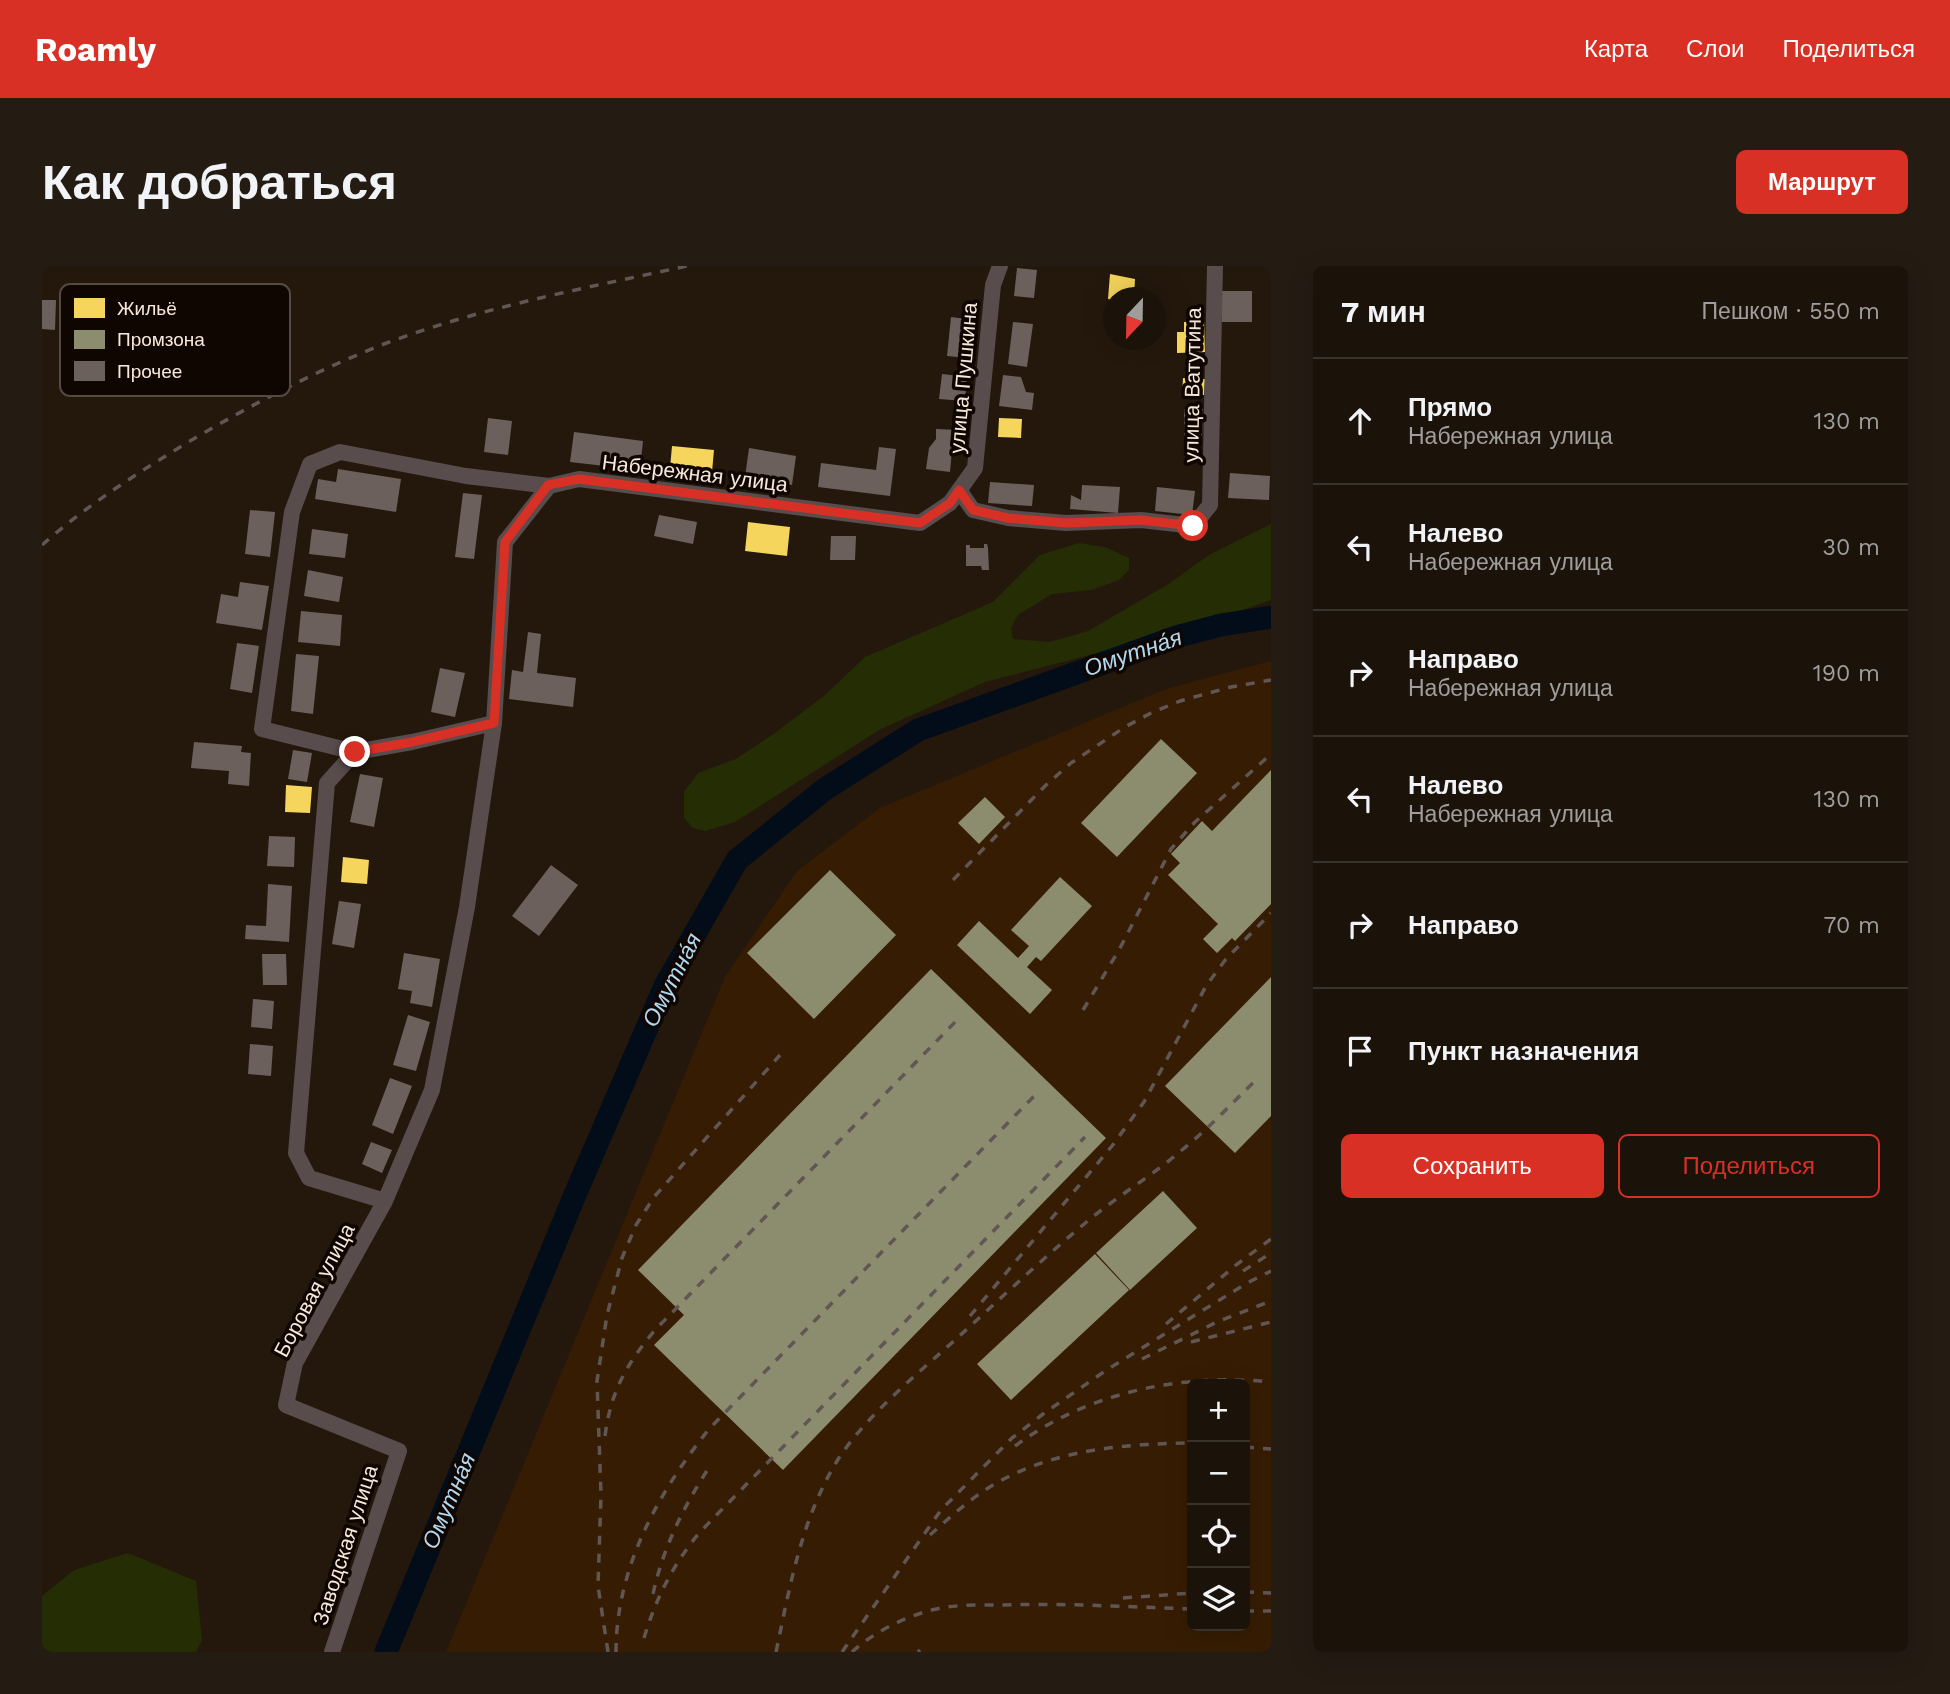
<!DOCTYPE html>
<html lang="ru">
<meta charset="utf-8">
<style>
:root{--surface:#1b120a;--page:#241b13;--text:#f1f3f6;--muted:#a09e9c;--line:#39322b;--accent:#d93025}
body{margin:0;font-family:"Work Sans",sans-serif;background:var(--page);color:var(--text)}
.controls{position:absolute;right:21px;bottom:21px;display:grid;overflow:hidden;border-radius:10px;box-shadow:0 7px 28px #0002}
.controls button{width:63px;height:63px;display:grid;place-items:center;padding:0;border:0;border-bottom:2px solid var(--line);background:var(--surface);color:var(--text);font:35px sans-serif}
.compass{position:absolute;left:1061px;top:21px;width:63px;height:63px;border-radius:50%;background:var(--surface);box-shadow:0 7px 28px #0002;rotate:202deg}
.stop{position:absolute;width:21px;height:21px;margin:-16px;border:5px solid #d93025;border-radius:50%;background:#fff}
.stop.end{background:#d93025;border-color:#fff;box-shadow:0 2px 7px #0008}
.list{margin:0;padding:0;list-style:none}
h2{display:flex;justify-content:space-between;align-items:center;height:91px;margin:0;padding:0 28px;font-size:30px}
h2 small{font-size:23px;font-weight:400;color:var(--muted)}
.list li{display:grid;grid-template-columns:46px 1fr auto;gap:21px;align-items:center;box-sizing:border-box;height:126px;padding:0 28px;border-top:2px solid var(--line)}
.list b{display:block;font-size:26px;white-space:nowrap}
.list p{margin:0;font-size:23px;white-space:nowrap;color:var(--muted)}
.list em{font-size:23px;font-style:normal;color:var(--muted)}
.actions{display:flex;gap:14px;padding:21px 28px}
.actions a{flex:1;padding:16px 0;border:2px solid var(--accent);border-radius:10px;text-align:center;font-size:24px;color:var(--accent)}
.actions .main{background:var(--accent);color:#fff}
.icon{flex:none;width:38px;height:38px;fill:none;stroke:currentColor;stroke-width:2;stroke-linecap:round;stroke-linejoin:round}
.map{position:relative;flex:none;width:1229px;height:1386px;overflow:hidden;border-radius:10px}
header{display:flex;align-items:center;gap:42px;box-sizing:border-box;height:98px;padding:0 35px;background:var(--accent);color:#fff}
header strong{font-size:33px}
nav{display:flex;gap:38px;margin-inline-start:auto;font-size:24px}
.intro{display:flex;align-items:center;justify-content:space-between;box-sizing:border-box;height:168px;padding:0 42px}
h1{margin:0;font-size:49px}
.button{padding:18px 32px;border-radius:10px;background:var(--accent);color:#fff;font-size:24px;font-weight:700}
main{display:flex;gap:42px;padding:0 42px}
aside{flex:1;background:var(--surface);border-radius:10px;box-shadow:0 7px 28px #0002}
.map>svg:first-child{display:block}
.built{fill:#361c03;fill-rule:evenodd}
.green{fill:#252d04}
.homes{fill:#f6d55c}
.industry{fill:#8c8c6e}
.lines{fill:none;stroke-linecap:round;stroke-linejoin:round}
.river{stroke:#030d19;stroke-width:23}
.building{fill:#6c605d}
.street{stroke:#584c4c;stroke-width:16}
.rail{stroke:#605654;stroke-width:3.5;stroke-dasharray:9 9;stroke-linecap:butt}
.route{stroke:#d93025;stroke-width:9}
.labels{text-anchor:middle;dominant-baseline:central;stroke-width:7;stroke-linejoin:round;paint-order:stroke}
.street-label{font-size:21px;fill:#f8e8db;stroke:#0f0601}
.water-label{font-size:23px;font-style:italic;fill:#b2d7f1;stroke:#0f0601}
.key{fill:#0f0601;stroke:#554a42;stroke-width:2}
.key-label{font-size:19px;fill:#f8e8db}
</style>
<header>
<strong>Roamly</strong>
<nav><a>Карта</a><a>Слои</a><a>Поделиться</a></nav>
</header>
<div class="intro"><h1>Как добраться</h1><a class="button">Маршрут</a></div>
<main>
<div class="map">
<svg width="1229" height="1386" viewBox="0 0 1229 1386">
<rect width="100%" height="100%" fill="#24180d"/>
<!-- built -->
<path class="built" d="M1229,395v991h-825l279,-675 72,-106 83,-63 286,-119zM1150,1118h53v242h-53z"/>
<!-- green -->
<path class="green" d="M1229,258v76l-85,30 -201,52 -106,48 -144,92 -30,9 -12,-3 -9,-10v-26l14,-19 38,-14 39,-26 50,-38 40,-38 128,-55 47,-47 39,-12 26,4 24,11v12l-10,10 -27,10 -40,4 -34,21 -7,13 2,11 37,3 38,-11 79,-46 42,-30z
M86,1287l68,28 6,59 -6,12h-154v-56l32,-26z"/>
<!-- homes -->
<path class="homes" d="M1068,8l25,5 -1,19h-20v2l-6,-1z
M1162,55l1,31 -28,1v-21h7v-10z
M1141,112l22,1 -1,16 -22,-1z
M957,152l23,1 -1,19 -23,-1z
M630,180l42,4 -2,22 -42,-4z
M706,256l42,5 -3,29 -42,-5z
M244,519l26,2 -2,26 -25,-1z
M301,591l26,3 -2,24 -26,-2z"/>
<!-- industry -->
<path class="industry" d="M1119,473l36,34 -80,84 -36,-34z
M1229,504v134l-36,37 -3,-3 -15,15 -14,-14 15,-15 -50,-49 12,-12 -9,-9 31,-33 10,10z
M943,531l20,20 -26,27 -21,-21z
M788,604l66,65 -82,84 -67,-66z
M1018,611l32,29 -51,55 -5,-4 -9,10 25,23 -22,24 -73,-69 22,-24 39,37 11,-12 -18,-16z
M889,703l175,169 -323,332 -129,-125 30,-30 -46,-45z
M1229,711v139l-36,37 -70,-67z
M1121,925l34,37 -67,62 -34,-37z
M1053,988l34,36 -118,110 -34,-36z"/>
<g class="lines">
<!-- river -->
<path class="river" d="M344,1386l188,-455 91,-211 72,-126 88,-71 93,-59 261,-94 42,-11 50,-8"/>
</g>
<!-- building -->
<path class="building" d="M975,2l20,2 -3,28 -20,-2z
M1180,25h30v31h-30z
M0,34h14l-1,30 -13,-1z
M909,51l23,3 -5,38 -22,-2z
M971,56l20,2 -6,43 -19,-3z
M900,108l25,3 -2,24 -26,-2z
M961,109l18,2 5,15 8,1 -2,17 -33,-4z
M1142,143h19l-1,28h-18z
M446,152l24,3 -4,34 -24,-3z
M894,163l23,1 -1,14 -6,6 -2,22 -24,-3 3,-21 7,-9z
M532,166l69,9 -3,29 -70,-8z
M837,181l17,2 -6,47 -72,-9 3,-24 55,7z
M707,182l47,8 -4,29 -47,-8z
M296,203l63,10 -5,33 -81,-13 3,-20 18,3z
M1188,207l40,3 -1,24 -41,-2z
M948,216l44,3 -2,21 -44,-3z
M1040,219l38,2 -2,26 -48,-4 1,-14 10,5z
M1115,221l38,4 -3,24 -37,-4z
M421,227l19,2 -8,64 -19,-2z
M208,244l25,2 -5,45 -25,-3z
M617,249l38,7 -4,22 -39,-8z
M270,263l36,5 -3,24 -36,-4z
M789,270h25l-1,24h-25z
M942,278h3l1,4 1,22h-7l-1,-4h-15v-21h4v3h14z
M266,304l35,7 -4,25 -35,-6z
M198,316l29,4 -7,44 -46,-7 5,-29 17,3z
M259,345l41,4 -2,31 -42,-4z
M486,366l13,2 -4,39 39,5 -3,29 -64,-8 3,-29 11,2z
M195,377l22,3 -7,47 -22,-4z
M254,388l23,2 -6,58 -22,-3z
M398,402l25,5 -10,44 -24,-5z
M152,476l48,4 -1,6 10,1 -2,33 -21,-2 1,-13 -38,-3z
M251,484l19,3 -5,29 -19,-3z
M318,508l23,4 -9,49 -24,-5z
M227,570l26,1 -1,30 -27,-1z
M509,599l27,20 -39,51 -27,-20z
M226,618l24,2 -3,56 -44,-3 1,-14 20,1z
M297,635l22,3 -7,44 -22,-4z
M362,687l36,6 -8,48 -22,-4 2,-12 -14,-2z
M220,688h24l1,31h-24z
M211,733l21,2 -2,28 -21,-2z
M366,749l22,7 -14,49 -23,-6z
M208,778l23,2 -2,30 -23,-2z
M348,812l22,8 -19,48 -21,-9z
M329,876l21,8 -10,23 -20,-9z"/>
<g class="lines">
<!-- street -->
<path class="street" d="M917,224l14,20 35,8 58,5 75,-3 52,6 17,-21 5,-239
M313,486l-93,-23 30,-217 18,-48 30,-12 126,24 83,10
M343,935l-76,-23 -13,-25 31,-370 28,-31 57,-10 82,-19
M290,1386l67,-201 -113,-46 9,-42 90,-162 47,-111 35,-183 27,-184 11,-181 44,-56 30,-7 341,44 30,-20 25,-35 18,-183 7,-19"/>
<!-- rail -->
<path class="rail" d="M0,279c44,-39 94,-71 143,-101 64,-38 130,-73 199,-100 98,-37 202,-56 303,-78
M911,614l93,-95 25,-22 54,-36 26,-14 29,-12 51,-14 40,-7
M1041,744l36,-60 52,-101 24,-27 76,-68
M1201,1005l28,-18
M928,1050l142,-170 32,-44 62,-116 20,-27 45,-46
M1124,1058l70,-59 35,-26
M1149,1076l80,-20
M1100,1093l77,-38 52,-20
M563,1170c6,-46 22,-72 50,-106l306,-314
M973,1180c73,-54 167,-73 256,-64
M1203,1181l26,2
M888,1269c20,-18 40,-36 63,-50 61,-36 131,-41 199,-42
M1203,1326l26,1
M611,1328c10,-46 30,-86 55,-125
M1081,1332l69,-5
M1203,1345h26
M602,1372c12,-40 29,-73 55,-105l386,-396
M566,1386l-10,-66 3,-91 -4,-114 10,-66 15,-57 14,-33 18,-28 126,-142
M574,1386c0,-84 42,-159 93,-223l330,-338
M734,1386c14,-66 25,-132 61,-191 27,-43 79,-86 118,-121 44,-40 88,-82 134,-120 30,-25 64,-45 93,-70 26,-21 49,-46 73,-69
M800,1386l99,-142 71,-72 31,-24 62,-43 142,-88 24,-12
M810,1386c21,-19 48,-33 76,-41 24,-7 50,-6 75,-6 63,-2 126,2 189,4
M876,1386l2,-2"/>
</g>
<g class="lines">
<!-- route -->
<path class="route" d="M313,486l57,-10 82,-19 11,-181 43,-57 31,-6 341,44 30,-20 9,-13 14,20 35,8 58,5 75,-3 52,6"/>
</g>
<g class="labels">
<!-- street labels -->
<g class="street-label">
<text transform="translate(921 112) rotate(-85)">улица Пушкина</text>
<text transform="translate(1150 119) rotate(-89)">улица Ватутина</text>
<text transform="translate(653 207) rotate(7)">Набережная улица</text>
<text transform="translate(272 1024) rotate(-62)">Боровая улица</text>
<text transform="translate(303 1279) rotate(-72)">Заводская улица</text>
</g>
<!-- water labels -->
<g class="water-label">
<text transform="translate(1091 387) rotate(-19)">Омутна́я</text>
<text transform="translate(630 714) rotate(-63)">Омутна́я</text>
<text transform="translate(407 1235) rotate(-67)">Омутна́я</text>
</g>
</g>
<!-- legend -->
<rect x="18" y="18" width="230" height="112" rx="10" class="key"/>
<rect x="32" y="32" width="31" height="20" fill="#f6d55c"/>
<rect x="32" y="64" width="31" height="19" fill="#8c8c6e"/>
<rect x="32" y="95" width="31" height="20" fill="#6c605d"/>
<g class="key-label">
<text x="75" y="49">Жильё</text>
<text x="75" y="80">Промзона</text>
<text x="75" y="112">Прочее</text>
</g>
</svg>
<div class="controls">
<button>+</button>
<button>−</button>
<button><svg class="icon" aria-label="locate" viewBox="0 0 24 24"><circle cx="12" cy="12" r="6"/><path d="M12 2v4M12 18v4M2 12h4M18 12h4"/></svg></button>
<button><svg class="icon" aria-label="layers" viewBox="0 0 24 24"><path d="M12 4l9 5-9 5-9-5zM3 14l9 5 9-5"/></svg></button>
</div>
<svg class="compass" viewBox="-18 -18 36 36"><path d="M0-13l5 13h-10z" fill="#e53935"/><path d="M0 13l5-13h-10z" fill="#a09e9c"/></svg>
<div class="stop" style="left:1151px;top:260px"></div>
<div class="stop end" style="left:313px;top:486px"></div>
</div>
<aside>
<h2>7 мин<small>Пешком · 550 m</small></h2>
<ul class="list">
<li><svg class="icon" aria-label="ahead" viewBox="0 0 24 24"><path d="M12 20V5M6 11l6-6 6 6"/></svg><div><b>Прямо</b><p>Набережная улица</p></div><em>130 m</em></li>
<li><svg class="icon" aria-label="left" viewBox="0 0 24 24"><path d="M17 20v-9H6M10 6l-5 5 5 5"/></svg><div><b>Налево</b><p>Набережная улица</p></div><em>30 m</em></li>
<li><svg class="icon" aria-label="right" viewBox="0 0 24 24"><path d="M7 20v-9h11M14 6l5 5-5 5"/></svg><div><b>Направо</b><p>Набережная улица</p></div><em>190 m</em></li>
<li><svg class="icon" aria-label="left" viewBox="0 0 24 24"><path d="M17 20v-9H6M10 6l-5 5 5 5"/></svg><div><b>Налево</b><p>Набережная улица</p></div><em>130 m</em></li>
<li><svg class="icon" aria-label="right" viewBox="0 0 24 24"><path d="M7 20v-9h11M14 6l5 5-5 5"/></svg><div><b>Направо</b></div><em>70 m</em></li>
<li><svg class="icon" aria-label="arrive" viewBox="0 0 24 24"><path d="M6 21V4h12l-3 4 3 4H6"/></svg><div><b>Пункт назначения</b></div></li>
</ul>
<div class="actions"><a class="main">Сохранить</a><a>Поделиться</a></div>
</aside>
</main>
